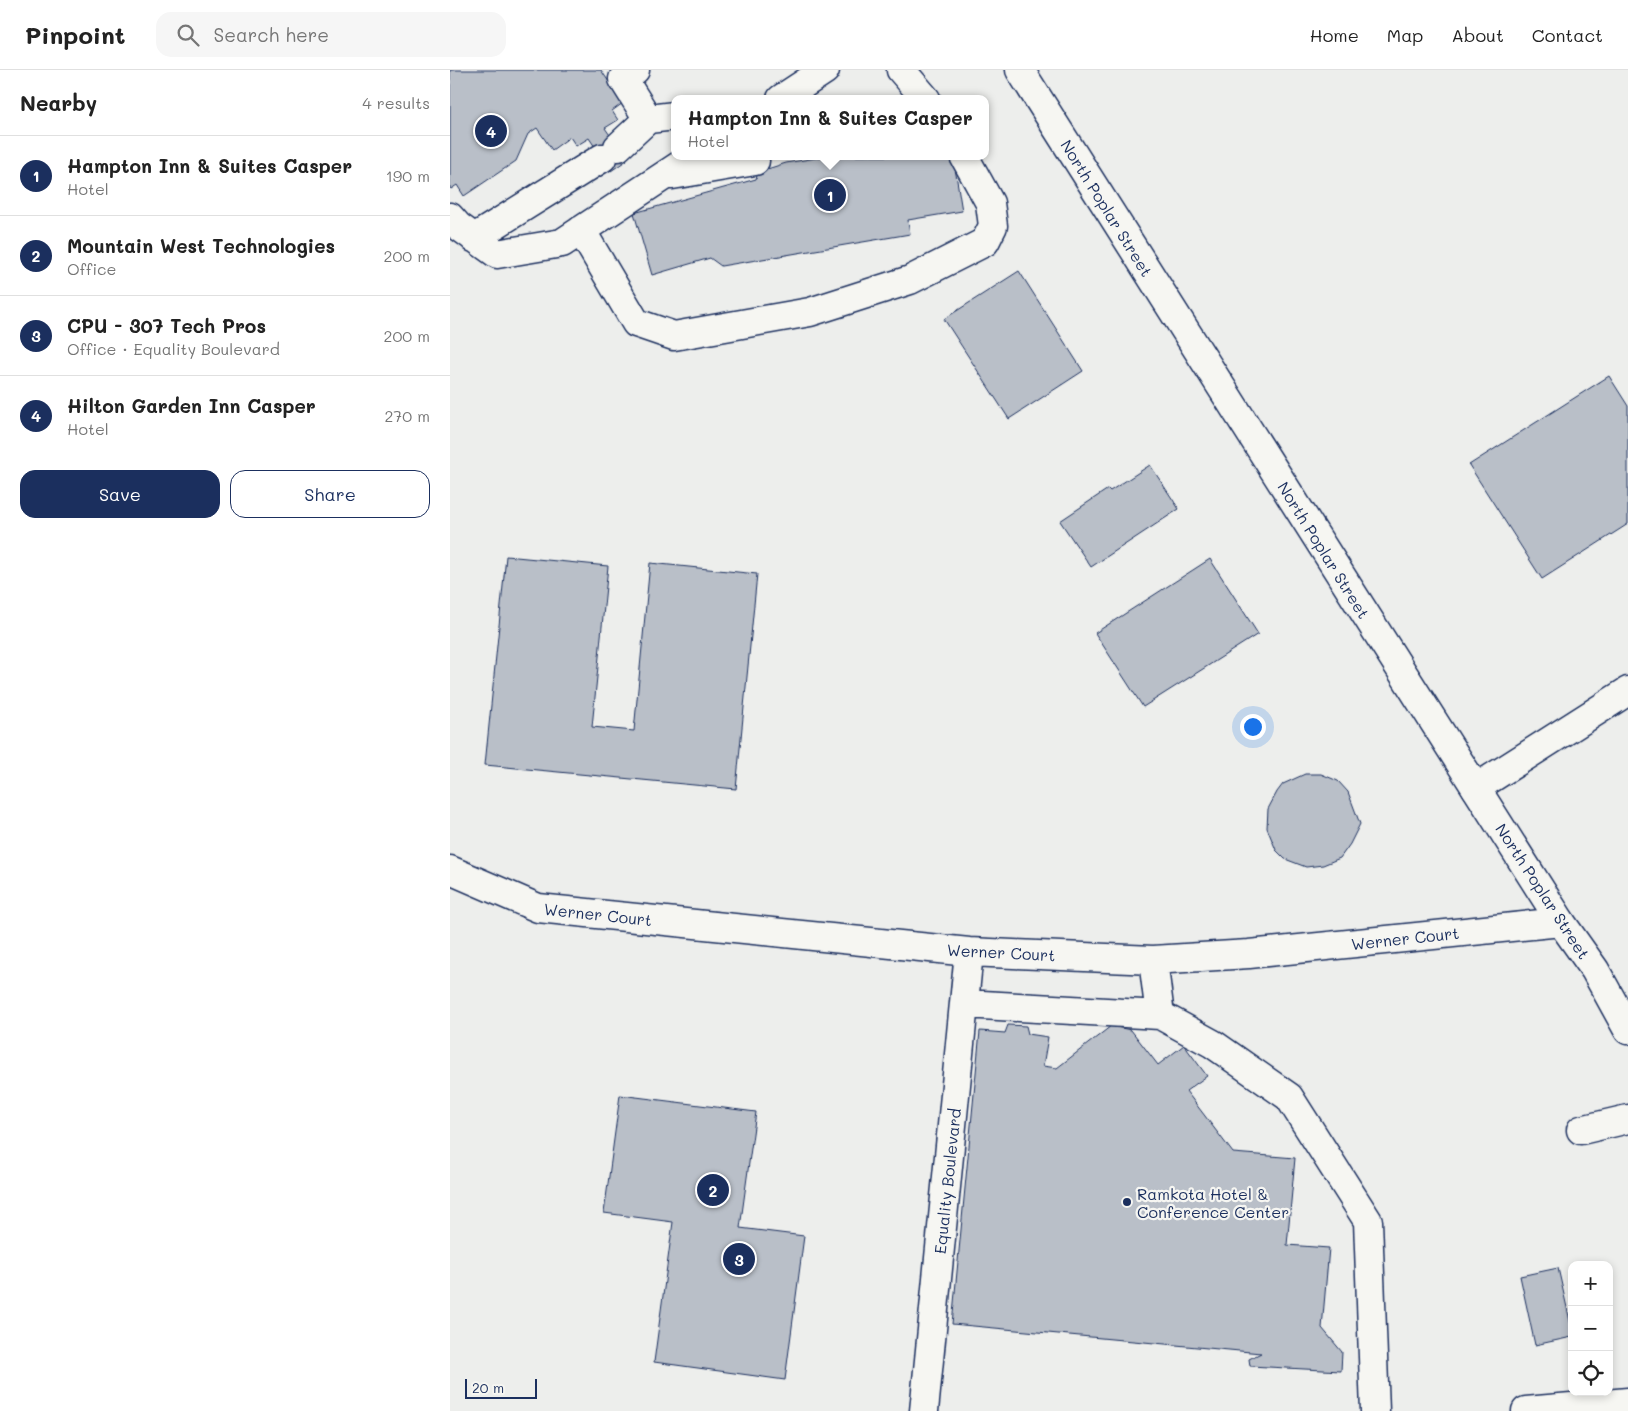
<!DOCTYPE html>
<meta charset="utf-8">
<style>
:root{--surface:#fff;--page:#f6f6f6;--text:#222;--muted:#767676;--line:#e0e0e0;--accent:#1b2f5e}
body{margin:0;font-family:Mali,sans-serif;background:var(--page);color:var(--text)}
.controls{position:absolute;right:15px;bottom:15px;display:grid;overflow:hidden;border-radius:10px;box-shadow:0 2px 8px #0003}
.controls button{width:45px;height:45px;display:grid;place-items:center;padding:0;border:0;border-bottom:1px solid var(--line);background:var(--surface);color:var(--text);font:25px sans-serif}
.scale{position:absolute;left:15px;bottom:12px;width:72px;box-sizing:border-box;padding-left:5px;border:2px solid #1b2f5e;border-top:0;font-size:14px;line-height:18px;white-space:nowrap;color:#1b2f5e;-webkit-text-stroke:4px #f6f6f2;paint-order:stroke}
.you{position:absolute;left:802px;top:656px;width:18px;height:18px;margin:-12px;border:4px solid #fff;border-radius:50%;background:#1a73e8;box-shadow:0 0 0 8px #1a73e833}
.badge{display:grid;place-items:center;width:32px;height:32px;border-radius:50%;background:var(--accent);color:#fff;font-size:16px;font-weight:700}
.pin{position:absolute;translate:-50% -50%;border:2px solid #fff;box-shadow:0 1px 5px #0006}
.popup{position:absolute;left:221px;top:25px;width:318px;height:65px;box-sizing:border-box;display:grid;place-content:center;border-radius:10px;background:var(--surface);filter:drop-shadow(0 1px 4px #0005);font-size:16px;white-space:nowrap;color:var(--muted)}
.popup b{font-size:19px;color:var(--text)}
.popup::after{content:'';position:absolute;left:50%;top:100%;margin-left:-10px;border:10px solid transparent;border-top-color:var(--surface)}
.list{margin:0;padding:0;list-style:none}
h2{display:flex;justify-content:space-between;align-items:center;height:65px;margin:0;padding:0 20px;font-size:21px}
h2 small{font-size:16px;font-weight:400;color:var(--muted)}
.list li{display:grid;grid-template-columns:32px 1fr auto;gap:15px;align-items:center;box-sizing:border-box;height:80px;padding:0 20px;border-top:1px solid var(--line)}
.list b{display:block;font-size:19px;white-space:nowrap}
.list p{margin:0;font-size:16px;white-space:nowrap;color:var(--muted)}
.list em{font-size:16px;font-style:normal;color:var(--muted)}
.actions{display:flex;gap:10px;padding:15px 20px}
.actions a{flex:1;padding:11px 0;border:1px solid var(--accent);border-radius:15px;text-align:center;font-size:18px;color:var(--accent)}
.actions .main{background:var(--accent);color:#fff}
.icon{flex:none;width:28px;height:28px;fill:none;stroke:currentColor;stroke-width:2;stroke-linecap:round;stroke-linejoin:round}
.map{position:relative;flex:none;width:1178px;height:1341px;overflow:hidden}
header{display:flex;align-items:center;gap:30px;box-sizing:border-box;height:70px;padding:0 25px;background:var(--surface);border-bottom:1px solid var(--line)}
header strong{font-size:24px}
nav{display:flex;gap:28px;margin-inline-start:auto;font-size:18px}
.search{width:350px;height:45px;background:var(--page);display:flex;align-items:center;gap:12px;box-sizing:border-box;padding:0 18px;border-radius:15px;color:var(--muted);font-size:19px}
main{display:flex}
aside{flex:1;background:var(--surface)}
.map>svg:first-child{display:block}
.building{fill:#b9bfc8;stroke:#1b2f5e}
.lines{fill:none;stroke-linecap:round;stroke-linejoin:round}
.minor-casing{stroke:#1b2f5e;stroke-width:31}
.major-casing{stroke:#1b2f5e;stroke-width:31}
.minor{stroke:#f6f6f2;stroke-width:28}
.major{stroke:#f6f6f2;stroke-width:28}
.poi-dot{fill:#1b2f5e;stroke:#f6f6f2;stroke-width:2}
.labels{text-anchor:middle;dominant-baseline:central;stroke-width:4.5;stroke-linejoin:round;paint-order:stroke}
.street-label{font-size:16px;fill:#1b2f5e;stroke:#f6f6f2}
.poi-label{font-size:16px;fill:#1b2f5e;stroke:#f6f6f2;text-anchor:start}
</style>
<header>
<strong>Pinpoint</strong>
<div class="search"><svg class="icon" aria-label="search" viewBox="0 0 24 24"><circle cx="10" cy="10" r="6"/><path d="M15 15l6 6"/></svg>Search here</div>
<nav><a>Home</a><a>Map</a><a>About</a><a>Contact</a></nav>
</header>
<main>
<aside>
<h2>Nearby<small>4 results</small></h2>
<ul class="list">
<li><span class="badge">1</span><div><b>Hampton Inn &amp; Suites Casper</b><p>Hotel</p></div><em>190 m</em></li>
<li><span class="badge">2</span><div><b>Mountain West Technologies</b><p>Office</p></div><em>200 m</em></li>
<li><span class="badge">3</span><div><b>CPU - 307 Tech Pros</b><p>Office · Equality Boulevard</p></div><em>200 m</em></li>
<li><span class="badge">4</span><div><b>Hilton Garden Inn Casper</b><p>Hotel</p></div><em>270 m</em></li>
</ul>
<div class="actions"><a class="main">Save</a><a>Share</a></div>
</aside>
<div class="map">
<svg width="1178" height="1341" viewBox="0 0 1178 1341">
<rect width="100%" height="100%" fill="#edeeec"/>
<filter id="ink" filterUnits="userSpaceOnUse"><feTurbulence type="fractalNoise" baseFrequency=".02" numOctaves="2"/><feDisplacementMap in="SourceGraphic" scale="10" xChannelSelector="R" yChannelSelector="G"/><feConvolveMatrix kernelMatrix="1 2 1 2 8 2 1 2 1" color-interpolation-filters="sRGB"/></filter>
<g filter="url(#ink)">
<!-- building -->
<path class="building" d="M0,0h151l22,33 -11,8 6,9 -13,8 22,32 -16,11 -22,-33 -13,8 -6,-9 -18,13 -15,-22 -9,6 -12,27 -52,35 -7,-11 -6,4 -1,-1z
M378,86h125l9,55 -54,9 2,14 -189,32 -11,-8 -58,17 -18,-62 122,-34 2,-7 28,-9z
M569,201l64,100 -74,48 -65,-100z
M1159,306l19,30v118l-86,55 -73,-114z
M700,395l29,44 -88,58 -31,-46 48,-32 2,2z
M56,486l102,10 -16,161 42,4 16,-168 107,11 -21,215 -251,-24z
M760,489l48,75 -115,73 -48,-74z
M855,704h16l17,7 10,11 12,32 -10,20 -10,14 -17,7 -17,2 -21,-8 -9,-9 -9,-22 1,-19 9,-17 6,-8z
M558,955l18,1 2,8 20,3 -5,29 14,2 54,-42 20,4 27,35 26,-20 23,31 -21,15 47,62 62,5 -8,87 42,3 -7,80 20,24 -1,19 -91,-5 -1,-7 12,-6 -309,-29 28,-293 25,2z
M170,1025l136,17 -16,116 64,8 -19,144 -131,-18 19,-140 -69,-9z
M1108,1198l14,62v7l-37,8 -15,-69z"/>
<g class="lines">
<!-- minor casing -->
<g class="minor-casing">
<path id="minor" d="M185,0l-12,9 25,40 27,-3
M451,0l25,29
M331,29l44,-29
M168,77l30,-28
M222,105l83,-14
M0,147l8,9 39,28 65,-11 132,-87
M131,160l55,93 38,13 136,-24 100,-32 75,-38 8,-16 -3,-23 -26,-47
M24,168l128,-80
M1026,718l152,-97
M0,800l88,38 431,44 184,8 96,-6 312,-32
M703,890l7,55
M514,934l196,11 53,29 76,53 79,124 7,190
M1131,1060l47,-11
M474,1341l45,-459
M1076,1341l102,-9"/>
</g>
<!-- major casing -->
<g class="major-casing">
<path id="major" d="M570,0l541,852 34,48 33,60"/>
</g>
<!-- minor -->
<use href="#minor" class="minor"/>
<!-- major -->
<use href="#major" class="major"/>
</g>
</g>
<!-- markers -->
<circle class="poi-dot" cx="677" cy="1132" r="5"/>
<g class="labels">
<!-- street labels -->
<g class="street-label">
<text transform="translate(657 138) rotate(58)">North Poplar Street</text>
<text transform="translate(874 480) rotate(58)">North Poplar Street</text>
<text transform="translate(1093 821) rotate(57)">North Poplar Street</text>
<text transform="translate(148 844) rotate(6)">Werner Court</text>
<text transform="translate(955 868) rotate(-6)">Werner Court</text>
<text transform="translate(551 882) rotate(3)">Werner Court</text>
<text transform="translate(497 1111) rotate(-84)">Equality Boulevard</text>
</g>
<!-- poi labels -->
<g class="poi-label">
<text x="687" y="1123">Ramkota Hotel &amp;<tspan x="687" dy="18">Conference Center</tspan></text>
</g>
</g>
</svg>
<div class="controls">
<button>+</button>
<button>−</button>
<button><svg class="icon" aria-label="locate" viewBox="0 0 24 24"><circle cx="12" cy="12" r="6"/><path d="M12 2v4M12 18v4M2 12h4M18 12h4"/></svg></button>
</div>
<div class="scale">20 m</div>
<div class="you"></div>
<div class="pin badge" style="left:380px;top:125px">1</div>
<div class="popup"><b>Hampton Inn &amp; Suites Casper</b>Hotel</div>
<div class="pin badge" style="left:263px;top:1120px">2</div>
<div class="pin badge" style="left:289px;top:1189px">3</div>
<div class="pin badge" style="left:41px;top:61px">4</div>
</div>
</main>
